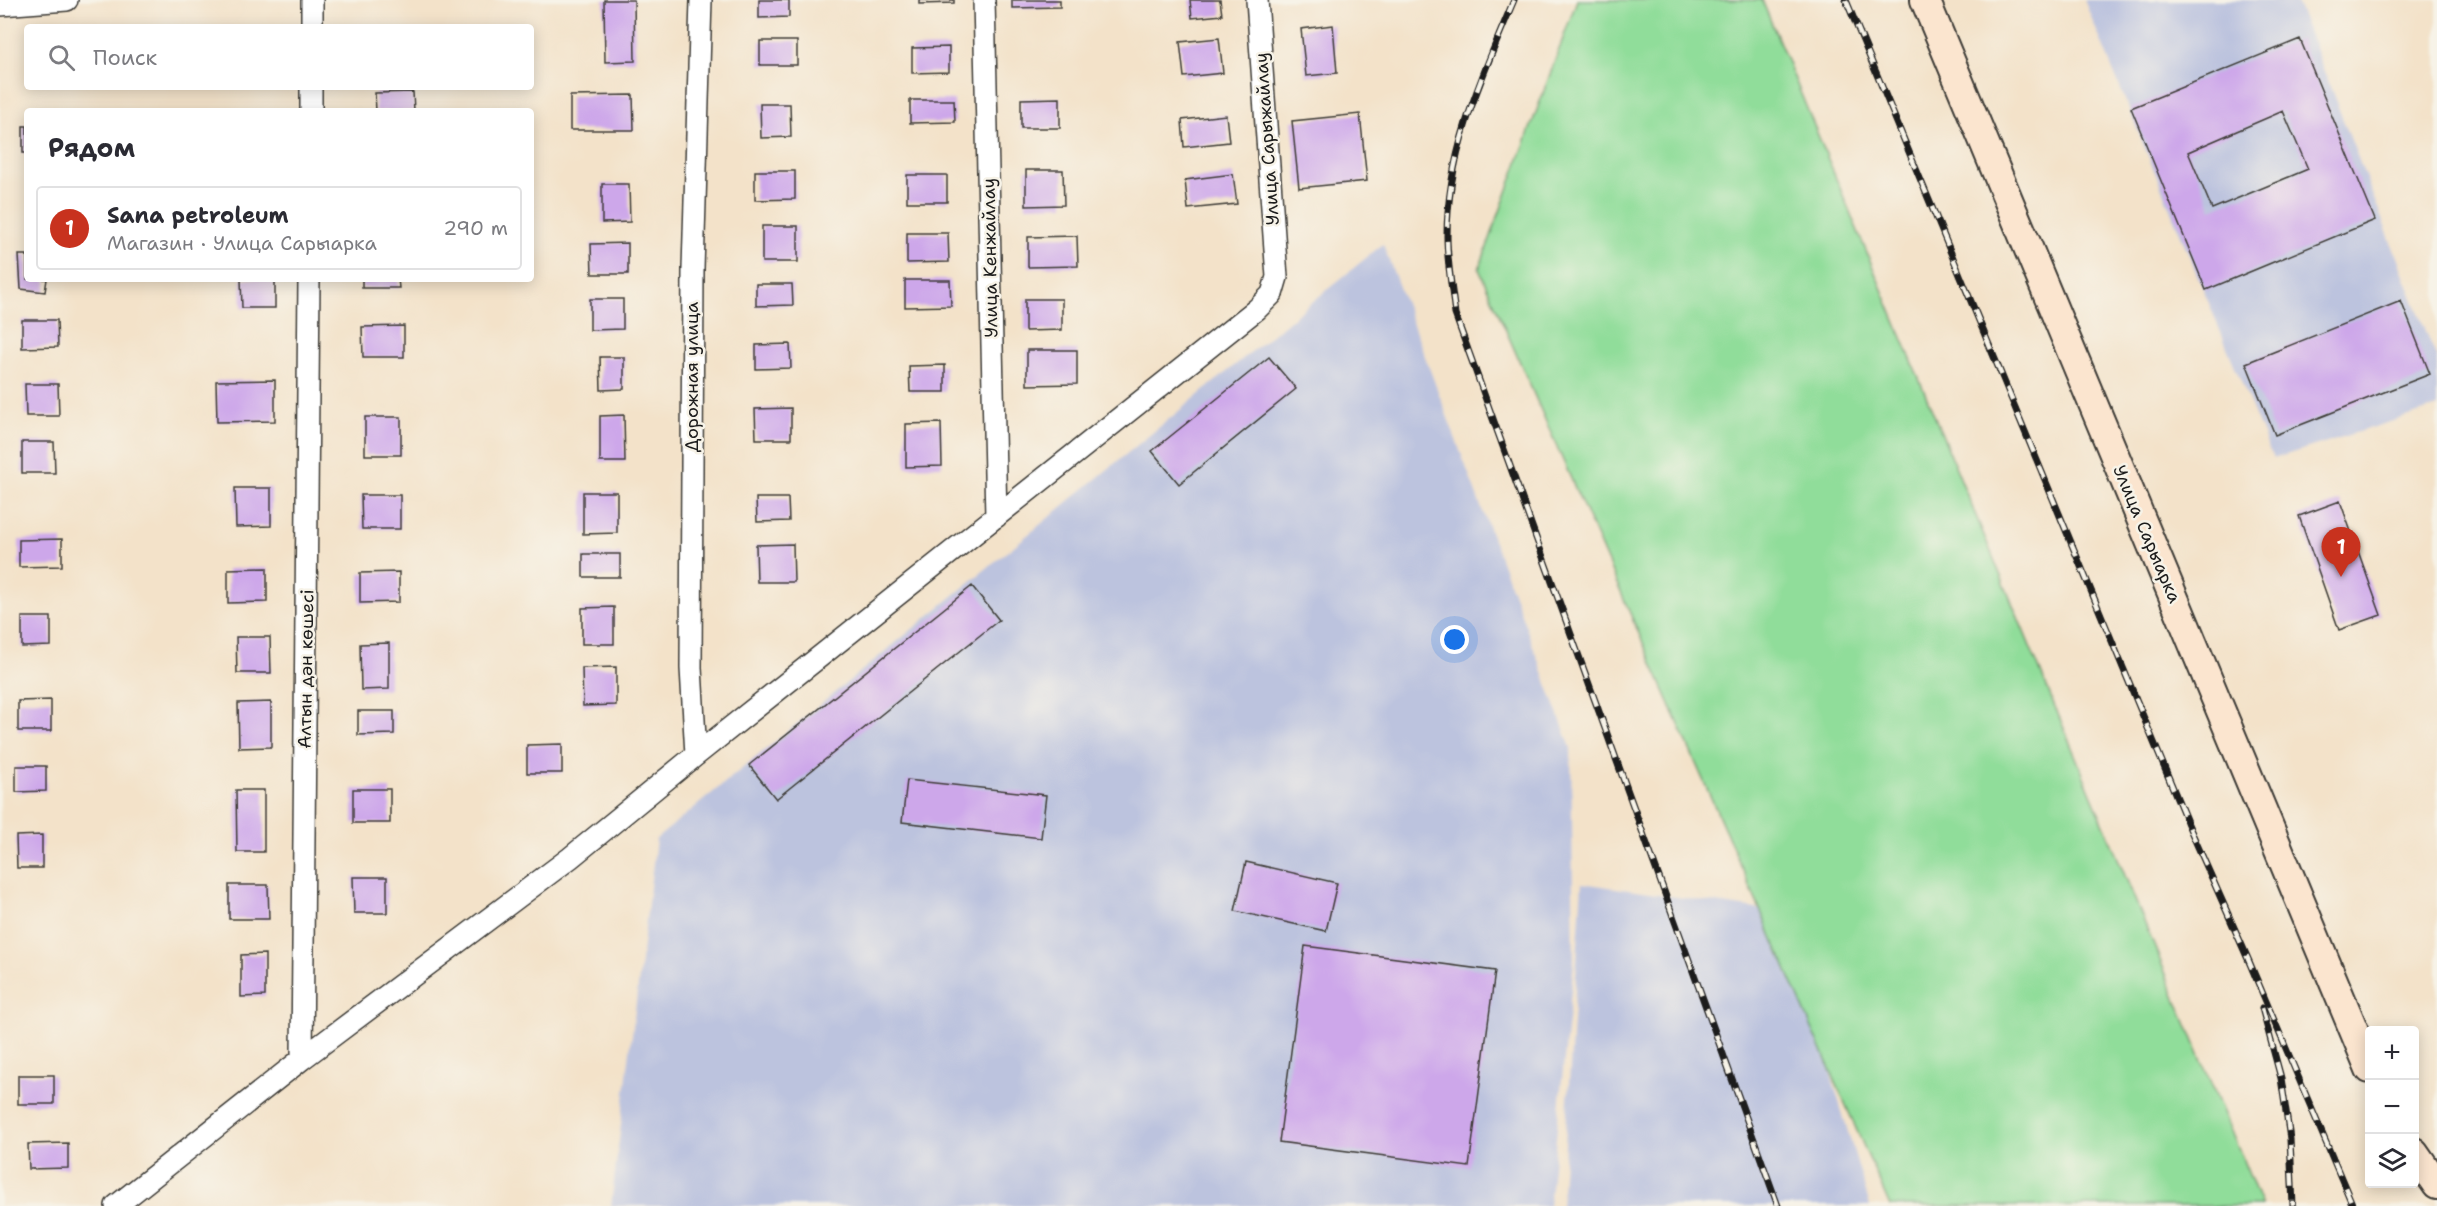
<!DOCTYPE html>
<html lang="ru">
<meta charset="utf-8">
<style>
:root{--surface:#fff;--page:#f7f7f7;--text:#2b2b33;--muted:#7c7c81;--line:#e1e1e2;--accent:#c8321e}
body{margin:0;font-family:"Shantell Sans",sans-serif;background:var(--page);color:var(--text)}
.controls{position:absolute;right:18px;bottom:18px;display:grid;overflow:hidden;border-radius:6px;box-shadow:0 3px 15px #0003}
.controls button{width:54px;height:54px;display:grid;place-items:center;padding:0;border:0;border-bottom:2px solid var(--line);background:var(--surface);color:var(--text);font:30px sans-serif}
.you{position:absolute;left:1455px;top:640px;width:21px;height:21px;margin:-15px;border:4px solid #fff;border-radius:50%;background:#1a73e8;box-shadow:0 0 0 9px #1a73e833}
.badge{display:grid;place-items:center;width:39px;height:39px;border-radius:50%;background:var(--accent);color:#fff;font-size:20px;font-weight:700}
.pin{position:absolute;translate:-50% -50px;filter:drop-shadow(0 2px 3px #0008)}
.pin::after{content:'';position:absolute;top:32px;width:21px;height:18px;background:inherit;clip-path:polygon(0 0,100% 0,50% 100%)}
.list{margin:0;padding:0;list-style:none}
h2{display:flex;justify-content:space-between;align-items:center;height:78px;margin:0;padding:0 24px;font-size:26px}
h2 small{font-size:20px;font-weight:400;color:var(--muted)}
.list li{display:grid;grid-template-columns:39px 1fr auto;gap:18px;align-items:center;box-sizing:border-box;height:84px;margin:0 12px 12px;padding:0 12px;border:2px solid var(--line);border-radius:6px}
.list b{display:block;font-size:22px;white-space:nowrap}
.list p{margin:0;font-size:20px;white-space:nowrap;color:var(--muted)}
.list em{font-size:20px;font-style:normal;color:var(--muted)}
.icon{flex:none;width:33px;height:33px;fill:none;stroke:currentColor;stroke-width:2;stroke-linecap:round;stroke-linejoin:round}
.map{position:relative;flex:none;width:2437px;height:1206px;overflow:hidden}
.search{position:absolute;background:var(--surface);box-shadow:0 3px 15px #0003;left:24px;top:24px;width:510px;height:66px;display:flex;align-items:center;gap:15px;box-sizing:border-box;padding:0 21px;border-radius:6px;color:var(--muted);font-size:22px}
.panel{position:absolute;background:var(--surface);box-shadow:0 3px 15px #0003;left:24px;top:108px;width:510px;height:174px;border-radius:6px}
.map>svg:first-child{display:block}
.industrial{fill:#bcc3de}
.green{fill:#90dd9a;stroke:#567c5b;stroke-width:1.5}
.building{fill:#cda7ea;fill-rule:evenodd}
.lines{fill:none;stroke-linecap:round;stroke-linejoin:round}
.street-casing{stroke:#3c3a36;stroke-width:24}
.secondary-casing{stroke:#3c3a36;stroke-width:32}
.street{stroke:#fff;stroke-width:21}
.secondary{stroke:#fbe5cf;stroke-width:28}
.rail-casing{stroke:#1c1c1c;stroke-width:7}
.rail{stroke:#f7f3e8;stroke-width:4.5;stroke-dasharray:14;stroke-linecap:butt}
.labels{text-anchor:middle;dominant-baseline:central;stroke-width:5;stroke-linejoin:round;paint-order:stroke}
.street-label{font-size:18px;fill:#1c1c1c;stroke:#f7f3e8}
</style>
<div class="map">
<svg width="2437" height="1206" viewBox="0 0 2437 1206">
<rect width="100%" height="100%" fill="#f7f3e8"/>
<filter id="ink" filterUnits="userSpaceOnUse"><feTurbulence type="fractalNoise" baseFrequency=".0167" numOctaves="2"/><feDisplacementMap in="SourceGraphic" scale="12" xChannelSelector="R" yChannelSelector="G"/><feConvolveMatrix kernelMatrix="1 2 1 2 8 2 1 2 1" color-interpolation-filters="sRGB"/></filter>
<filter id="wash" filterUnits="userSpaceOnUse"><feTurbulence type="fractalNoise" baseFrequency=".008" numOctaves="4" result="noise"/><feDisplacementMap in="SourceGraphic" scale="24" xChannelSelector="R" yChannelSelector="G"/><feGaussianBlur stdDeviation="1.35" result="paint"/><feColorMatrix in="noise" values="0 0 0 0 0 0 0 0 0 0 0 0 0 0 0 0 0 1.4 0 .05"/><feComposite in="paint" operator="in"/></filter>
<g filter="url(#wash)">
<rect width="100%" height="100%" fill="#f3e2c9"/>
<!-- industrial -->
<path class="industrial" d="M2084,0h212l141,359v48l-164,52z
M1383,244l188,504 3,214 -25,244h-938l45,-367z
M1582,883l201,30 87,293h-309z"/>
<!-- green -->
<path class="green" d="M1577,0h185l500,1206h-372l-411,-937z"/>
<g id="blocks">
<!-- building -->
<path class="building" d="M604,0h30l1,61 -30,1z
M759,0h30v17l-30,1z
M919,0h35v3l-35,1z
M1012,0h48v7l-48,1z
M1190,0h30l2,15 -30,3z
M1333,25l4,48 -31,3 -5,-47z
M1219,38l4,35 -39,4 -4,-35z
M2300,39l75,181 -169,70 -75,-182zM2283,111l25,58 -96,40 -24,-57z
M760,41h37v24h-37z
M949,47v25l-37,1v-25z
M413,92l1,19h-38l-1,-18z
M633,95l1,35h-64v-34z
M1060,98v30h-39v-29z
M910,100h44l1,22 -45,1z
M760,104h30l1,33 -30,1z
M1360,114l7,67 -68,7 -7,-67z
M1226,115l3,27 -45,5 -2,-27z
M23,126h4v27h-4z
M1026,170h37l1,35 -38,1z
M755,171h40v28l-40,1z
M1233,174l4,30 -49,5 -3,-29z
M907,175h40v27h-40z
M602,184h27l1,38 -28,1z
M762,226h36v36h-36z
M907,233h41l1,29 -42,1z
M1077,236l1,30 -50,1v-30z
M628,243v31h-36l-1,-30z
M19,255h8v24h20l-2,13 -24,-3z
M241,279h34v29h-33z
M362,279h36l1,9h-37z
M905,280h45l1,26 -46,1z
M756,284h36l1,21 -37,1z
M590,299h33v30l-33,1z
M1025,299h37v31l-37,1z
M2401,301l29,73 -155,61 -29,-72z
M22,320h35l1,27 -36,1z
M404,326v31h-41l-1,-30z
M790,344l1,24 -35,1v-24z
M1027,350h50v34l-50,1z
M600,357h24v32l-23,1z
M1269,357l27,32 -117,95 -27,-33z
M945,365v27h-35l-1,-26z
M275,380v41l-58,1 -1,-41z
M25,384h33l1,32h-33z
M791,408v31h-35l-1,-30z
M624,415l1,47h-25v-46z
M365,417h36v38h-36z
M941,423l1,43 -36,1v-43z
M22,442h32l1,31h-33z
M235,488h36v38l-35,1z
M583,492h34v41l-34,1z
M361,495h39v34h-38z
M756,498h32l1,23 -32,1z
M2340,501l41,114 -42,15 -40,-114z
M62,539v27l-43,1v-27z
M793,544l1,38h-37l-1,-37z
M583,554h37v23h-37z
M267,568v34l-39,1v-34z
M399,572v30l-39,1v-30z
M972,586l27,34 -223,179 -27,-34z
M614,607v37h-32v-36z
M22,617h29v29l-29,1z
M236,637h34l1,36h-34z
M389,643v46l-28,1 -1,-46z
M616,667v38l-33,1 -1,-38z
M51,700v31h-33v-30z
M271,702v45l-32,1 -1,-45z
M358,711h36v23l-36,1z
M562,744v29h-35v-28z
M16,766h30v25l-30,1z
M907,780l139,15 -5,43 -139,-16z
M353,789h37v34h-37z
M236,790h28v62h-27z
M42,835v33h-25l-1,-32z
M1246,862l91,21 -11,48 -91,-20z
M353,877h34v36h-33z
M229,885h39l1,34h-40z
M1305,946l190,25 -26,196 -190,-25z
M265,954v42l-24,1v-42z
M18,1075h36v29h-36z
M68,1143v25l-39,1 -1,-25z"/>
</g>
</g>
<g filter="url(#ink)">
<use href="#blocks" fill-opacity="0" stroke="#3c3a36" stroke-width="1.5"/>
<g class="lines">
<!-- street casing -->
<g class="street-casing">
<path id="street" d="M984,0l12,517
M0,5l67,-5
M312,27v-27
M311,111v-24
M696,755l-5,-87 2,-399 8,-269
M302,1059l7,-780
M116,1206l186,-147 268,-201 126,-103 561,-446 15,-15 5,-17 -20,-277"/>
</g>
<!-- secondary casing -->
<g class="secondary-casing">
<path id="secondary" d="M1925,0l445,1069
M2414,1152l23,33"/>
</g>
<!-- street -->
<use href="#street" class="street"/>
<!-- secondary -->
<use href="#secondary" class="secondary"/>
<!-- rail casing -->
<g class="rail-casing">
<path id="rail" d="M1514,0c-32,76 -67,152 -67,236 0,26 5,53 8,78l323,892
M1846,0l341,822 61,137 105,247
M2262,1008l19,70 9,61 3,67"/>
</g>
<!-- rail -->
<use href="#rail" class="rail"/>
</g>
</g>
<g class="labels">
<!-- street labels -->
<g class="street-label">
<text transform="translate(1267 139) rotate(-94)">Улица Сарыжайлау</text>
<text transform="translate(990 258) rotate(-91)">Улица Кенжайлау</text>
<text transform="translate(692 377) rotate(-90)">Дорожная улица</text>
<text transform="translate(2147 534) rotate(67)">Улица Сарыарка</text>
<text transform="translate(306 669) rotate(-89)">Алтын дән көшесі</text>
</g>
</g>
</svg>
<div class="controls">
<button>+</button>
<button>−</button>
<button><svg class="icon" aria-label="layers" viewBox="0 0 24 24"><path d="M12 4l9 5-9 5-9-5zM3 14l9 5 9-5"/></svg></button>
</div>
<div class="you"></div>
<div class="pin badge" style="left:2341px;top:577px">1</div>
<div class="search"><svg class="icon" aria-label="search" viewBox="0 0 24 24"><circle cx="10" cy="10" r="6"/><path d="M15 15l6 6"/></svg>Поиск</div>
<section class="panel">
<h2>Рядом<small></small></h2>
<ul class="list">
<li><span class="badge">1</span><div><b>Sana petroleum</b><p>Магазин · Улица Сарыарка</p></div><em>290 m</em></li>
</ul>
</section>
</div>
